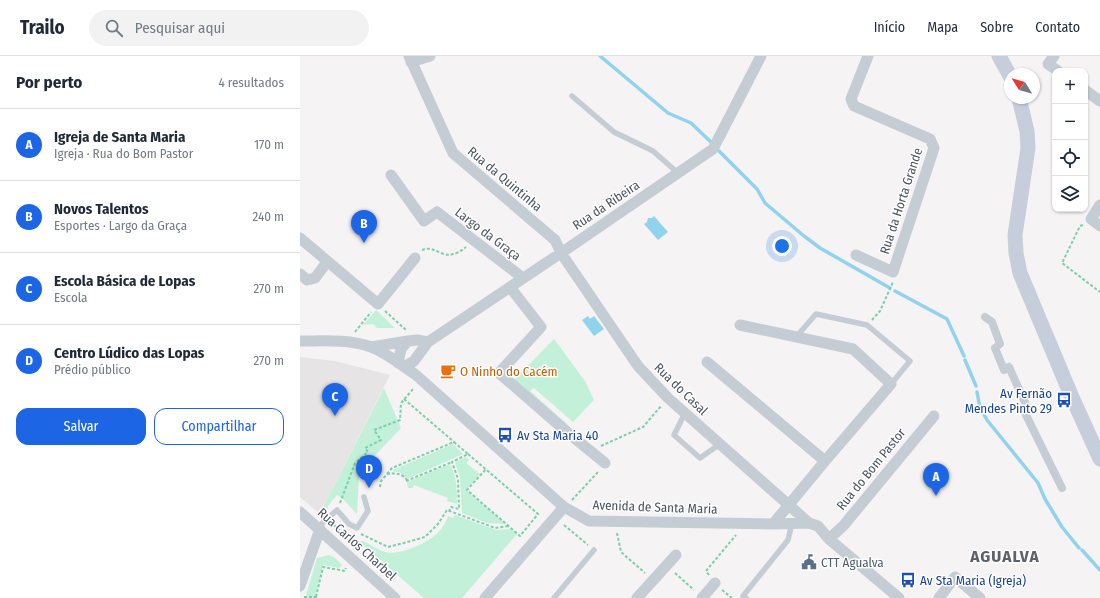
<!DOCTYPE html>
<html lang="pt">
<meta charset="utf-8">
<style>
:root{--surface:#fff;--page:#f2f2f3;--text:#1f2937;--muted:#747a83;--line:#e0e1e3;--accent:#1c65e5}
body{margin:0;font-family:"Fira Sans Condensed",sans-serif;background:var(--page);color:var(--text)}
.controls{position:absolute;right:12px;top:12px;display:grid;overflow:hidden;border-radius:8px;box-shadow:0 1px 3px #0004}
.controls button{width:36px;height:36px;display:grid;place-items:center;padding:0;border:0;border-bottom:1px solid var(--line);background:var(--surface);color:var(--text);font:20px sans-serif}
.compass{position:absolute;left:704px;top:12px;width:36px;height:36px;border-radius:50%;background:var(--surface);box-shadow:0 1px 3px #0004;rotate:307deg}
.you{position:absolute;left:482px;top:190px;width:14px;height:14px;margin:-10px;border:3px solid #fff;border-radius:50%;background:#1a73e8;box-shadow:0 0 0 6px #1a73e833}
.badge{display:grid;place-items:center;width:26px;height:26px;border-radius:50%;background:var(--accent);color:#fff;font-size:13px;font-weight:700}
.pin{position:absolute;translate:-50% -33px;filter:drop-shadow(0 1px 2px #0008)}
.pin::after{content:'';position:absolute;top:21px;width:14px;height:12px;background:inherit;clip-path:polygon(0 0,100% 0,50% 100%)}
.list{margin:0;padding:0;list-style:none}
h2{display:flex;justify-content:space-between;align-items:center;height:52px;margin:0;padding:0 16px;font-size:17px}
h2 small{font-size:13px;font-weight:400;color:var(--muted)}
.list li{display:grid;grid-template-columns:26px 1fr auto;gap:12px;align-items:center;box-sizing:border-box;height:72px;padding:0 16px;border-top:1px solid var(--line)}
.list b{display:block;font-size:15px;white-space:nowrap}
.list p{margin:0;font-size:13px;white-space:nowrap;color:var(--muted)}
.list em{font-size:13px;font-style:normal;color:var(--muted)}
.actions{display:flex;gap:8px;padding:12px 16px}
.actions a{flex:1;padding:9px 0;border:1px solid var(--accent);border-radius:12px;text-align:center;font-size:14px;color:var(--accent)}
.actions .main{background:var(--accent);color:#fff}
.icon{flex:none;width:22px;height:22px;fill:none;stroke:currentColor;stroke-width:2;stroke-linecap:round;stroke-linejoin:round}
.map{position:relative;flex:none;width:800px;height:542px;overflow:hidden}
header{display:flex;align-items:center;gap:24px;box-sizing:border-box;height:56px;padding:0 20px;background:var(--surface);border-bottom:1px solid var(--line)}
header strong{font-size:19px}
nav{display:flex;gap:22px;margin-inline-start:auto;font-size:14px}
.search{width:280px;height:36px;background:var(--page);display:flex;align-items:center;gap:10px;box-sizing:border-box;padding:0 14px;border-radius:22px;color:var(--muted);font-size:15px}
main{display:flex}
aside{flex:1;background:var(--surface)}
.map>svg:first-child{display:block}
.education{fill:#e6e4e5}
.green{fill:#c3f0d8}
.water{fill:#91d3ed}
.lines{fill:none;stroke-linecap:round;stroke-linejoin:round}
.stream{stroke:#91d3ed;stroke-width:3.5}
.path{stroke:#7bcfac;stroke-width:2;stroke-dasharray:3 2;stroke-linecap:butt}
.service{stroke:#c4ccd4;stroke-width:5.5}
.pedestrian{stroke:#c4ccd4;stroke-width:8}
.minor{stroke:#c4ccd4;stroke-width:11}
.secondary{stroke:#c6cedb;stroke-width:15}
.labels{text-anchor:middle;dominant-baseline:central;stroke-width:3;stroke-linejoin:round;paint-order:stroke}
.street-label{font-size:13px;fill:#4a5460;stroke:#fff}
.food-label{font-size:13px;fill:#c56008;stroke:#fff;text-anchor:start}
.transit-label{font-size:13px;fill:#164399;stroke:#fff;text-anchor:start}
.service-label{font-size:13px;fill:#4e5e75;stroke:#fff;text-anchor:start}
.district-label{font-size:17px;font-weight:bold;letter-spacing:1px;fill:#5f6268;stroke:#fff}
</style>
<header>
<strong>Trailo</strong>
<div class="search"><svg class="icon" aria-label="search" viewBox="0 0 24 24"><circle cx="10" cy="10" r="6"/><path d="M15 15l6 6"/></svg>Pesquisar aqui</div>
<nav><a>Início</a><a>Mapa</a><a>Sobre</a><a>Contato</a></nav>
</header>
<main>
<aside>
<h2>Por perto<small>4 resultados</small></h2>
<ul class="list">
<li><span class="badge">A</span><div><b>Igreja de Santa Maria</b><p>Igreja · Rua do Bom Pastor</p></div><em>170 m</em></li>
<li><span class="badge">B</span><div><b>Novos Talentos</b><p>Esportes · Largo da Graça</p></div><em>240 m</em></li>
<li><span class="badge">C</span><div><b>Escola Básica de Lopas</b><p>Escola</p></div><em>270 m</em></li>
<li><span class="badge">D</span><div><b>Centro Lúdico das Lopas</b><p>Prédio público</p></div><em>270 m</em></li>
</ul>
<div class="actions"><a class="main">Salvar</a><a>Compartilhar</a></div>
</aside>
<div class="map">
<svg width="800" height="542" viewBox="0 0 800 542">
<rect width="100%" height="100%" fill="#f5f3f3"/>
<!-- education -->
<path class="education" d="M0,301l35,4 55,14 -70,139 -20,-17z"/>
<!-- green -->
<path class="green" d="M76,254l19,18h-18l-4,-4 -10,1z
M254,283l31,42 9,19 -21,22 -39,-34 -4,3 37,33 -4,4 -50,-47z
M84,332l17,40 -38,40 -4,9 -2,37 -15,-16 -5,-3 -9,11 -1,4 -7,4z
M153,388l10,10 -56,25 -8,-7h-5l-1,-2z
M166,401l3,3 -3,3 14,11 -14,16 40,34 -19,-1 -25,-10 -2,-35 -5,-16z
M150,408c7,13 7,26 7,40l-10,-3 1,-3 -34,-13 -1,3h-5l-1,-6z
M155,459l41,15 15,-1 6,5 -55,64h-38l-65,-56 4,-1c7,3 15,9 22,11 7,2 15,0 22,-2 17,-6 35,-15 41,-34l5,2z
M29,499l5,2 8,8 -3,3 -16,-3 -8,33h-7l-2,-3 11,-37z"/>
<!-- water -->
<path class="water" d="M354,160l14,16 -10,8 -14,-16 3,-2 1,-4h4z
M288,260l2,3 4,-3 10,13 -10,7 -12,-16z"/>
<g class="lines">
<!-- stream -->
<path class="stream" d="M300,0l68,57 23,10 22,21
M419,95l38,38 8,14 39,33 16,12 70,40
M595,235l52,28 17,37
M665,304l11,26
M677,336l3,16 6,10
M687,364l51,63 7,16 17,28 17,21
M782,494l18,20"/>
<!-- path -->
<path class="path" d="M783,169l-3,1 -18,37 38,29
M122,194c15,-7 21,16 44,-3
M85,255l21,19
M572,264l8,-9 13,-29
M55,276l16,-20
M104,343l50,43
M301,390l42,-19 18,-21
M168,398l70,60 -18,22 -53,-46 19,-21
M87,418l5,-6 62,-26 14,12 -16,8 6,17 1,30 -8,-2 -2,4
M106,425l46,-19
M80,431l1,-6 6,-7c9,-1 14,-1 20,6
M272,444l26,-28
M40,447l15,-40 13,-11 -3,-4 16,-8 -7,-10 26,-10 1,-17 13,-15
M34,469l23,21 -1,2
M264,469l24,20
M317,477l4,19 24,21
M61,478l27,13 16,-4 21,-6 13,-13 9,-14 48,18 14,-2
M375,517l19,17
M409,519l-3,-4 30,-36
M422,534l10,8
M4,541h12l2,1
M16,541l7,-30 22,4 1,-3"/>
<!-- service -->
<path class="service" d="M272,40l42,36 39,19 25,22
M496,281l20,-23 51,11 43,36 -19,23
M385,357l-11,22 26,23 20,-14
M18,471l19,-17 12,14 8,4 11,-17 -4,-14
M254,542l40,-48
M446,542l-3,-2 45,-56 4,-17"/>
<!-- pedestrian -->
<path class="pedestrian" d="M685,261l7,5 8,22 -5,4 9,22 5,-3 18,40 -3,4 38,77"/>
<!-- minor -->
<path class="minor" d="M109,0l44,97 102,87 6,13 77,113 30,32 141,125
M754,0l-6,8 10,7
M111,6l19,-6
M785,34l15,11
M91,119l33,46 13,-9 86,66
M800,149l-9,14 9,7
M0,182l78,66 37,-46
M556,199l37,17 41,-124 -4,-9 -76,-33 -3,-7 17,-43
M0,218l7,6 8,-2 12,-16
M210,231l31,40 -42,46 68,59 38,31
M440,269l113,24 38,35 -66,77 -52,63
M0,285c23,0 49,-2 71,6 14,5 32,19 45,28l148,132 25,14 184,3 36,-1 9,3 11,13 70,59
M71,291l37,-6
M407,306l118,99
M98,307l3,-14 7,-8 9,-1 11,2
M104,311l10,-6 14,-19 3,-2 130,-87 152,-104 48,-93
M0,456l95,86
M529,483l15,-14 90,-109
M0,530l20,-57
M185,542l79,-91
M337,542l39,-43
M402,542l13,-15
M639,542l16,-21 25,21"/>
<!-- secondary -->
<path class="secondary" d="M699,0l11,20
M719,42l8,33 1,17 -13,87 1,18 4,20 51,122 29,64"/>
</g>
<!-- icons -->
<defs>
<g id="cafe-bare" transform="scale(1.2)"><path d="M-5.5-4.5H6V0H3Q3 3.5 0 3.5H-2.5Q-5.5 3.5-5.5 0ZM3-3.2v2h1.7v-2ZM-6 4.5H4V6H-6Z" fill="#e8710a" stroke="#fff" stroke-width="2.5" paint-order="stroke"/></g>
<g id="bus-bare" transform="scale(1.2)"><path d="M-5-6H5V4H4V6H2V4H-2V6H-4V4H-5ZM-3.5-4V0h7V-4ZM-3.5 1.2v1.5H-2V1.2ZM2 1.2v1.5H3.5V1.2Z" fill="#1a4fb4" stroke="#fff" stroke-width="2.5" paint-order="stroke"/></g>
<g id="civic-bare" transform="scale(1.2)"><path d="M-.6-6.5H3V-4.5H.6V-3L4-1V1h2V6H-6V1h2V-1L-.6-3ZM-1.2 2.5V6h2.4V2.5Z" fill="#5c6f8a" stroke="#fff" stroke-width="2.5" paint-order="stroke"/></g>
</defs>
<g fill-rule="evenodd">
<use href="#cafe-bare" x="148" y="315"/>
<use href="#bus-bare" x="764" y="344"/>
<use href="#bus-bare" x="205" y="379"/>
<use href="#civic-bare" x="509" y="506"/>
<use href="#bus-bare" x="608" y="524"/>
</g>
<g class="labels">
<!-- street labels -->
<g class="street-label">
<text transform="translate(205 123) rotate(40)">Rua da Quintinha</text>
<text transform="translate(601 145) rotate(-72)">Rua da Horta Grande</text>
<text transform="translate(306 149) rotate(-34)">Rua da Ribeira</text>
<text transform="translate(188 178) rotate(37)">Largo da Graça</text>
<text transform="translate(381 333) rotate(44)">Rua do Casal</text>
<text transform="translate(571 413) rotate(-51)">Rua do Bom Pastor</text>
<text transform="translate(355 451) rotate(2)">Avenida de Santa Maria</text>
<text transform="translate(57 488) rotate(42)">Rua Carlos Charbel</text>
</g>
<!-- food labels -->
<g class="food-label">
<text x="160" y="315">O Ninho do Cacém</text>
</g>
<!-- transit labels -->
<g class="transit-label">
<text x="752" y="337" text-anchor="end">Av Fernão<tspan x="752" dy="15">Mendes Pinto 29</tspan></text>
<text x="217" y="379">Av Sta Maria 40</text>
<text x="620" y="524">Av Sta Maria (Igreja)</text>
</g>
<!-- service labels -->
<g class="service-label">
<text x="521" y="506">CTT Agualva</text>
</g>
<!-- district labels -->
<g class="district-label">
<text x="705" y="500">AGUALVA</text>
</g>
</g>
</svg>
<div class="controls">
<button>+</button>
<button>−</button>
<button><svg class="icon" aria-label="locate" viewBox="0 0 24 24"><circle cx="12" cy="12" r="6"/><path d="M12 2v4M12 18v4M2 12h4M18 12h4"/></svg></button>
<button><svg class="icon" aria-label="layers" viewBox="0 0 24 24"><path d="M12 4l9 5-9 5-9-5zM3 14l9 5 9-5"/></svg></button>
</div>
<svg class="compass" viewBox="-18 -18 36 36"><path d="M0-13l5 13h-10z" fill="#e53935"/><path d="M0 13l5-13h-10z" fill="#747a83"/></svg>
<div class="you"></div>
<div class="pin badge" style="left:636px;top:440px">A</div>
<div class="pin badge" style="left:64px;top:187px">B</div>
<div class="pin badge" style="left:35px;top:360px">C</div>
<div class="pin badge" style="left:69px;top:432px">D</div>
</div>
</main>
